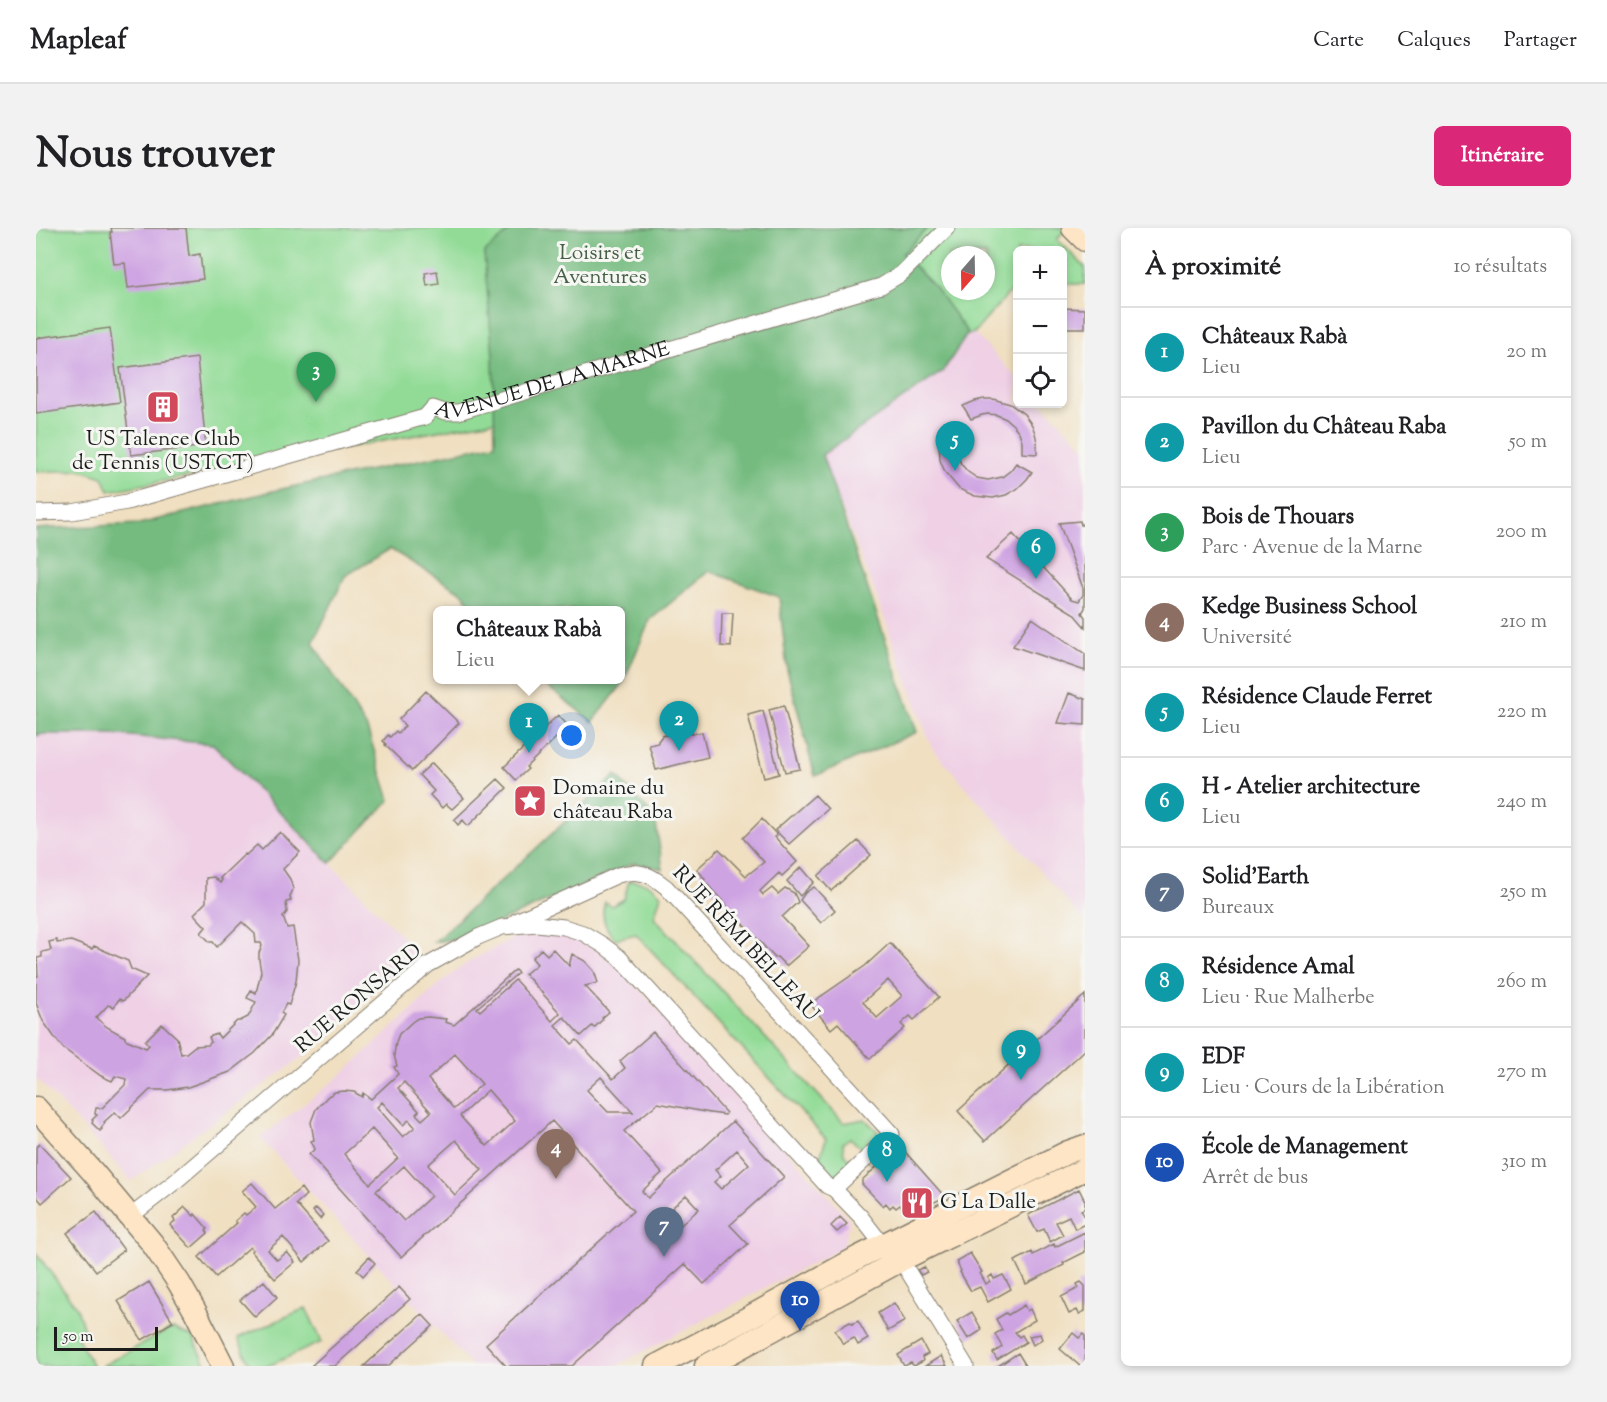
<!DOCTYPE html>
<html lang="fr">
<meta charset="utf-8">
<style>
:root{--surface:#fff;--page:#f2f2f2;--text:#202124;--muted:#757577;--line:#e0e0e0;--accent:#db2777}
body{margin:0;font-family:"Sorts Mill Goudy",serif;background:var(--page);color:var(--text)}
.controls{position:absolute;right:18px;top:18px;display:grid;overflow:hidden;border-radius:9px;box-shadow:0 3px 9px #0003}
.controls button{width:54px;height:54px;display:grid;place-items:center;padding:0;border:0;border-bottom:2px solid var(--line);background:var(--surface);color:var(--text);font:30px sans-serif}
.compass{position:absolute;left:905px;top:18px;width:54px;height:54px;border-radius:50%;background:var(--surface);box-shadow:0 3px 9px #0003;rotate:200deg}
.scale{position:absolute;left:18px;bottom:15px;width:104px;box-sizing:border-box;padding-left:6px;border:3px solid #1c1c1c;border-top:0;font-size:16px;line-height:21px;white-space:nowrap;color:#1c1c1c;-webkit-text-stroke:4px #f6f6f2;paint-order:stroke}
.you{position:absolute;left:536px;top:508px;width:21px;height:21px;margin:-15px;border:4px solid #fff;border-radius:50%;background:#1a73e8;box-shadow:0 0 0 9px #1a73e833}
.badge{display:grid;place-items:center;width:39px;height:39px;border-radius:50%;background:var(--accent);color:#fff;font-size:20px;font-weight:700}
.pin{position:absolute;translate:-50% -50px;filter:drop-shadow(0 2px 3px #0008)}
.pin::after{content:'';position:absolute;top:32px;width:21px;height:18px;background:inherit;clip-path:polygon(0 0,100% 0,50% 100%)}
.popup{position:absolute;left:397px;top:378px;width:192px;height:78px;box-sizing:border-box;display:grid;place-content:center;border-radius:9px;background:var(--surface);filter:drop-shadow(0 2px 4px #0005);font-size:20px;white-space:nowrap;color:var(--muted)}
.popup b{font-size:22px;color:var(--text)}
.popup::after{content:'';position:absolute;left:50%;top:100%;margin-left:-12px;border:12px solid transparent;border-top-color:var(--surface)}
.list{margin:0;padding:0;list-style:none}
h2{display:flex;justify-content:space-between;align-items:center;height:78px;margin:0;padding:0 24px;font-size:26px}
h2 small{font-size:20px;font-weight:400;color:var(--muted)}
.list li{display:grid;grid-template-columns:39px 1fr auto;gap:18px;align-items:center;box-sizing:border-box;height:90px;padding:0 24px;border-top:2px solid var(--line)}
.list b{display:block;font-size:22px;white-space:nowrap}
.list p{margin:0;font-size:20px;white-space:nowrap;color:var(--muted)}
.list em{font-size:20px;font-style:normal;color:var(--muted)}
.icon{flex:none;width:33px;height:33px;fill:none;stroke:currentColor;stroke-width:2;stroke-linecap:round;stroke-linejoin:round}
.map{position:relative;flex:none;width:1049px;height:1138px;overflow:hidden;border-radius:9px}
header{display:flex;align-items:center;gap:36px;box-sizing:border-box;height:84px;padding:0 30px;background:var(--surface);border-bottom:2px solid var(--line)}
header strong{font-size:28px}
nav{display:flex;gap:33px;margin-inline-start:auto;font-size:21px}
.intro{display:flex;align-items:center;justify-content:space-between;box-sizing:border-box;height:144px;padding:0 36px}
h1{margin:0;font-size:42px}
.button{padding:15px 27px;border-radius:9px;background:var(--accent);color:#fff;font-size:21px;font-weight:700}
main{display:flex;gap:36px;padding:0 36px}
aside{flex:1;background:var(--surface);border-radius:9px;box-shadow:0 3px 9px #0003}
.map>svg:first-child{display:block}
.built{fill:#efd0e5}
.green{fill:#92db96;stroke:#577c59;stroke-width:1.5;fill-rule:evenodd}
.forest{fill:#75bb7f;stroke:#486c4e;stroke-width:1.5}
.building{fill:#cea3e2;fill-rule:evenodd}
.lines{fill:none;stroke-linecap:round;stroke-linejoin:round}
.street-casing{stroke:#867e6e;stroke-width:17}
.secondary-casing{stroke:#867e6e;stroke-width:25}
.street{stroke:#fff;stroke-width:15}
.secondary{stroke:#fde5c5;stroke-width:22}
.labels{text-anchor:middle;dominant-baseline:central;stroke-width:6;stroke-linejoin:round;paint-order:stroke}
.park-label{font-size:21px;fill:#455f47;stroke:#f6f6f2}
.street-label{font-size:21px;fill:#1c1c1c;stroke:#f6f6f2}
.poi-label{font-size:21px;fill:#1c1c1c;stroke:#f6f6f2;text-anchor:start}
</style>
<header>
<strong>Mapleaf</strong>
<nav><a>Carte</a><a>Calques</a><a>Partager</a></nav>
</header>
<div class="intro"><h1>Nous trouver</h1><a class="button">Itinéraire</a></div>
<main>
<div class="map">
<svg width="1049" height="1138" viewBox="0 0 1049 1138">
<rect width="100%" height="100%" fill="#f6f6f2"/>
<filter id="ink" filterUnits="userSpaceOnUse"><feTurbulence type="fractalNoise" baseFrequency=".0167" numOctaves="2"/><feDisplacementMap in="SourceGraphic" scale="12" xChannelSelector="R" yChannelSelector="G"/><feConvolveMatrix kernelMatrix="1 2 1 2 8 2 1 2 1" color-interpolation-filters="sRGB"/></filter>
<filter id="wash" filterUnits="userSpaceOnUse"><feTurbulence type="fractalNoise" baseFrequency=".008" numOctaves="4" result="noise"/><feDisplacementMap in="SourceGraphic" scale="24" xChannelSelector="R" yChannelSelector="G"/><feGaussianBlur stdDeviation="1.35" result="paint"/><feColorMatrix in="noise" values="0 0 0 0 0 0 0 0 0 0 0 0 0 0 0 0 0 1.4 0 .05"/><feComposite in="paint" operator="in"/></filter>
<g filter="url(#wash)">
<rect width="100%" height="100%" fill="#f0dfc0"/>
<!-- built -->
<path class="built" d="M932,105h6l43,45v26h25l43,44v474l-153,-174 -58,-158 -53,-135 122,-84z
M5,506h69l103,10 65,65 139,143 -113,104 -173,125 -29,-33 -66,-70v-342z
M512,704l25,5 25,13 20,16 232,254 -7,27 -227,119h-144l-212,-228 79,-61 105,-97 26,-19 43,-23z"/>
<!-- green -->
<path class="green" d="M0,0h1026l3,2 -8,9 28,28v17h-22l-1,-34h-45v34l-43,49 -865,158 -6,-14 -22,-7 -45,2zM914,27h36v36h-36z
M593,653c14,0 23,3 32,14l-7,22 190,206 21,-4 14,14 -1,6 -14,12 -14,-13 -7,5 1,11 9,8 -17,14 -5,1 -13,-14 8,-24 -190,-205 -21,5c-10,-10 -15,-22 -10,-37l7,4 12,-7z
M0,1025l41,55 7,23 -8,4 17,31h-57z
M270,1080l16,34 -54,24h-18l-12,-28z
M138,1101l19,8 14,29h-105l66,-36z"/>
<!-- forest -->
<path class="forest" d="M477,0h415l-26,26 31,31 35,48 -25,38 -121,84 95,277 -102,44 -28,-107 -8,-72 -70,-26 -59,49 -27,63 -30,39 -54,-42h81v-70h-147l-9,-16 -74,-45 -45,27 -32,67 54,85 23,72 -60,63 -117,-119 -103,-10h-69l-5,2v-207l103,-5 138,-34 218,-46 -2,-88 -9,-103z
M580,547l39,43 8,51 -29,-6 -169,74 -31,5z"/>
<g id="blocks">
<!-- building -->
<path class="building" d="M75,0h75l3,28 11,-2 3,25 -75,9 -3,-25 -11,1 -4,-32h2z
M401,43l2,13 -12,2 -2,-13z
M1026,80l23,1v19h-23z
M74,100l10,74 -84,12v-76z
M161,130l9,88 -75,9 -11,-87z
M948,171h9l17,5 14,10 8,11 3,8 2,9v12l-15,-1v-12l-3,-9 -6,-7 -7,-6 -9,-4 -9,-1 -6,1 -11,4 -8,-13 12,-5z
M903,215l18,2 1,11 3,8 7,8 9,6 11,2 14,-3 9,-7 5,-7 16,9 -5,7 -10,10 -11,6 -13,3 -18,-2 -16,-7 -14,-17 -5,-12z
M1044,293l1,4h4v83l-3,5 3,4v10l-12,-14 -10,-6 -77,-48 27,-25 59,65 7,2 4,-6v-7l-24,-65z
M686,385h11l-2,34 -10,-1z
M996,390l53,36v17l-72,-25z
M390,463l33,32 -47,48 -27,-26 1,-1 -3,-3 5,-6 2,2 6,-6 2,2 7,-7 -6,-7z
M1033,465l16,6v26l-27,-2z
M748,478l16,63 -15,3 -16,-62z
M727,483l16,63 -15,4 -16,-63z
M522,487l12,13 -11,11 -2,-2 -31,30 2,2 -12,11 -12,-13z
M650,502l6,2v2l10,-2 6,25 -52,13 -7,-25 9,-2v-2l4,-5z
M396,535l32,35 -12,11 -6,-5 -4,4 -12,-13 4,-4 -15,-16z
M462,551l9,9 -39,38 -5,-6 -5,5 -4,-5z
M779,567l13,14 -39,35 -14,-14z
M726,591l15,16 -2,2 22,25 -15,14 -3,-3 -19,18 3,4 9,-7 6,6 7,-6 9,5 4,9 -16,15 27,29 -23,20 -9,-9 -2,1 -71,-77 1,-2 -8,-10 22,-20 27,27 18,-14 -21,-24z
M244,604l20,20 -17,17 7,10 3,10 -3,8 1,4 -5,1 1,10 -4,5 4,11 6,-1 5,33 -2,21 -7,24 -3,-1 -5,9 3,2 -12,20 -17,18 -25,19 -42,15 -21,3h-17l-29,28 -6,-6 -11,10 1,1 -4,5 1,1 -2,2 -8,-8 1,-2 -1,-1 5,-5 -2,-1 1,-6h6l23,-23 1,-6 -11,-3 -3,5 -11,-5 -37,-27 -9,-11 -12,-17 -7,-18v-26l2,-1 -1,-18 5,-1v-5l9,-2 -2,-8 8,-2v3l14,-2 21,8 2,-3 34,15 3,8 16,7 -24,25 -4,-2 -5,8 -6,-2 -12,13 11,9 18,10v2l21,9 3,-3 -4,-4 17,-17 15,14 4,16 5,-1 9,-7 13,-1 3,-3 -2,-5 8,-3 3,4 17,-17h3l8,-4 8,-15 -9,-4 4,-8 5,3 5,-21 -2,-12v-7l3,-7 -1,-3h-5l-1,-9 -13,-12 -25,25 -4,-5h-3l-9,-9 5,-6 -12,-13 12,-12v-24l8,-1 6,6 2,-3 -2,-2 25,-24 1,1 11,-10 5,5z
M822,613l13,14 -40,36 -13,-15z
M765,639l13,15 -14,14 -13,-15z
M778,659l21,23 -14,13 -21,-23 5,-7z
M854,715l49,54 -25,23 -4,-4 -9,8 4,4 -35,31 -32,-36 -7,6 -21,-25 55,-38zM852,752l14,16 -25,22 -14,-16z
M505,721l6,6 6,-6 16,17 3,-12 13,7 9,10 4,12 -13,3 24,26 -7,6 1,1 -9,9 -2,-2 -11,10 -17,-19 -9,8 17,19 5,-4 36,39 12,-11 -5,-7 33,-29 73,81 -1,2 -15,-2 -52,-10 -34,28 38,42 -20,18 6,7 85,-77 51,56 -54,48 18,19 -44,40 -19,-20 -113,102h-66l-20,-22 147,-133 -81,-90 -151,136 -92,-103 6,-5 -4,-8 3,-1 -3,-18 5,-13 12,-13 7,-4 9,-1 10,1 8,5 1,-4 8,6 27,-25 -4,-7 3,-1 -3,-11 2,-13 3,-8 13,-12 6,-4 10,-1 18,2 -1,3 9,3 61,-55 3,3 -41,35 3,3 35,-31 37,41 8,-8 -35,-39 12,-10 -5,-6zM419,826l27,30 -28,25 -26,-30zM565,849l32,35h-25l-21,-22zM368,854l27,30 -9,8 -6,-6 3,-3 -21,-23zM452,862l27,31 -28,25 -27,-30zM346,874l21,23 6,-5 6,7 -12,10 -26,-30zM336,901l26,29 -28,26 -26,-30zM420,912l26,30 -27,25 -27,-30zM701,922l12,14 -28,25 -7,-7 7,-6 -6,-6zM368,938l27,30 -27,25 -28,-30zM650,967l13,14 -25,22 -12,-14z
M1049,767v55l-100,91 -27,-30z
M4,916l31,33 -29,26 -6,-7v-49z
M864,918l45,51 -27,13 -7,-1 -3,-3 -3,3 -1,-2 -1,1 -3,-3 -4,3 -3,-3 -3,3 -4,-5 -3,3 -21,-22v-4z
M216,955l23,26 26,-21 5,7 -10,9 32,37 -24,21 -21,-25 -15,13 9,10 10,-8 8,10 -20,17 -24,-28 2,-1 -3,-3 -34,30 -17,-20 38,-34 -2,-2 9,-8 2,2 10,-8 -14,-16z
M1043,961l6,12v7l-4,2 4,7v7l-10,5 -6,-13 -13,6 7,13 -13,7 -6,-13 -7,3 -9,-17z
M149,979l9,9 1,-2 13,15 -2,1 2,3 -17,15 -21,-23 5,-4 -2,-3z
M280,980l7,7 -3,4 -7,-8z
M60,984l28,38 -28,21 -29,-38z
M804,989l7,7 -10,8 -6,-6z
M1049,1004v20l-22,11 1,2 -38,19 -11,-23 17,-9 1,3 21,-11 1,3z
M934,1025l12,19 -2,1 6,11 4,-3 -2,-3 4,-3 2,4 9,-4 8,14 -23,13 -8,-15 -9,4 -11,-19 1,-1 -5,-10z
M333,1029l6,6 -12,13 -6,-6z
M888,1039l3,5 -6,3 -4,-5z
M228,1053l13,16 -22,20 -15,-17z
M113,1054l24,40 -31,18 -24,-39z
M1045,1054l4,4v25l-6,3 -2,-4 -8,4 -8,-17 18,-9 -2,-4z
M363,1059l11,12 -75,67h-24z
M858,1075l11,18 -17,10 -10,-18z
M988,1077l3,6 3,-2 5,11 -20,12 4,5 3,-2 4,7 -29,18 -4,-7 9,-6 -7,-13 7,-4 -6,-11 10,-6 2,2z
M936,1084l10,18 -14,9 -11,-18z
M386,1086l11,12 -45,40h-24z
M822,1093l10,18 -10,6 -4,-7 -11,6 -8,-14 15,-8 2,2z
M1037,1105l6,5 4,-4 2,2v29l-1,1h-4l-20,-17z
M1004,1106l2,5 -9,6 -4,-9z
M885,1113l7,13 -6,3 1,4 -9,5 -3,-3 -7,3 -6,-11z
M982,1125l8,13h-28z
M905,1128l6,10h-22z"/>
</g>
</g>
<g filter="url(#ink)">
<use href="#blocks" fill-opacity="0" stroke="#867e6e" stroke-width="1.5"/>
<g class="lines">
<!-- street casing -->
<g class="street-casing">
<g id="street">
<path id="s1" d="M0,285l36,-1 55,-10 298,-85 8,-9 12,4h13l423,-126 20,-12 46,-46"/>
<path d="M480,693l102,-46c20,-6 32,-1 48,12l226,247 -58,55"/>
<path d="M95,988l45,-35 252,-216 50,-28 24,-10 35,-3 27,3 19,6 20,12 16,12 208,229 7,3 27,28 17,22 4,7 19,14 65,106"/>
</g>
</g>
<!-- secondary casing -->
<g class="secondary-casing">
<path id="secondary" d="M1037,0l12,12
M0,880l56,63 60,72 27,40 16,28 28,55
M620,1138l92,-48 111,-61 209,-105 17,-6
M670,1138l195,-106 184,-91"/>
</g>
<!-- street -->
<use href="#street" class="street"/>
<!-- secondary -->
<use href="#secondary" class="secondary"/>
</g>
</g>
<!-- icons -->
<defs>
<g id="building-square" transform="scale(1.725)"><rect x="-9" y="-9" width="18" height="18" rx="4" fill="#d1495b" stroke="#f6f6f2"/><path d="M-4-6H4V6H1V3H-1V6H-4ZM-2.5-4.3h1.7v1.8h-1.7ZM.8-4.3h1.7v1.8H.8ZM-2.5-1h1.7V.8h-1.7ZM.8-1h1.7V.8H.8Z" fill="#fff"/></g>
<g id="sight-square" transform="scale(1.725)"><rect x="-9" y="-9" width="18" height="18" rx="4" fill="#d1495b" stroke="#f6f6f2"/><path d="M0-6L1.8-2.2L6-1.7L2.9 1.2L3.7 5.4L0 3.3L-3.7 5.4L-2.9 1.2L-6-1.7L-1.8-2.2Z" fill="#fff"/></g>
<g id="restaurant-square" transform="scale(1.725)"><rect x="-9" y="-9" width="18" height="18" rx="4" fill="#d1495b" stroke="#f6f6f2"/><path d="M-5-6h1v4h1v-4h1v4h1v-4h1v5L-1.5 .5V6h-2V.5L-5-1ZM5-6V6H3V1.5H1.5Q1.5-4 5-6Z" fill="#fff"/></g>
</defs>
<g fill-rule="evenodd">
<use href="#building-square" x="127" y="179"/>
<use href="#sight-square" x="494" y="573"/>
<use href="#restaurant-square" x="881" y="975"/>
</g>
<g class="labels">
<!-- park labels -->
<g class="park-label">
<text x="564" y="26">Loisirs et<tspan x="564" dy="24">Aventures</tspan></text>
</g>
<!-- street labels -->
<g class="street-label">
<text stroke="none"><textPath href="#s1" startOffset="538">AVENUE DE LA MARNE</textPath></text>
<text transform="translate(709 716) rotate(47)">RUE RÉMI BELLEAU</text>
<text transform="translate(323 771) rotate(-40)">RUE RONSARD</text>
</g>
<!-- poi labels -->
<g class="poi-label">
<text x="127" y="212" text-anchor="middle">US Talence Club<tspan x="127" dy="24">de Tennis (USTCT)</tspan></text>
<text x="517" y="561">Domaine du<tspan x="517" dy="24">château Raba</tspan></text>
<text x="904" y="975">G La Dalle</text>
</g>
</g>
</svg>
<div class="controls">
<button>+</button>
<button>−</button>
<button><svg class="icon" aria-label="locate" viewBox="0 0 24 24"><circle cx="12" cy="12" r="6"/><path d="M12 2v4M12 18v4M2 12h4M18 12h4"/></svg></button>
</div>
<svg class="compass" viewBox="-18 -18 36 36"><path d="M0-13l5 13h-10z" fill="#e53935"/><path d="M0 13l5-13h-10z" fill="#757577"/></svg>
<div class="scale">50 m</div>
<div class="you"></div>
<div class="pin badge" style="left:493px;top:525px;background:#0f9aa8">1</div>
<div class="popup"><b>Châteaux Rabà</b>Lieu</div>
<div class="pin badge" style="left:643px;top:523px;background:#0f9aa8">2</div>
<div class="pin badge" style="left:280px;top:174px;background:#2e9e5b">3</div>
<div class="pin badge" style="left:520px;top:951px;background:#8d6e63">4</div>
<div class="pin badge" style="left:919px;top:243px;background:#0f9aa8">5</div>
<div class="pin badge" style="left:1000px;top:351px;background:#0f9aa8">6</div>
<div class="pin badge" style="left:628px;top:1029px;background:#5c6f8a">7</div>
<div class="pin badge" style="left:851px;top:954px;background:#0f9aa8">8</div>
<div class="pin badge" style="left:985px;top:852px;background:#0f9aa8">9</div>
<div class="pin badge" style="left:764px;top:1103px;background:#1a4fb4">10</div>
</div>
<aside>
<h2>À proximité<small>10 résultats</small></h2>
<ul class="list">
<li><span class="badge" style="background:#0f9aa8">1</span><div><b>Châteaux Rabà</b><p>Lieu</p></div><em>20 m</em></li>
<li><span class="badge" style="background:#0f9aa8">2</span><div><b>Pavillon du Château Raba</b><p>Lieu</p></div><em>50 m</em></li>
<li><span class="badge" style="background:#2e9e5b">3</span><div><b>Bois de Thouars</b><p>Parc · Avenue de la Marne</p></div><em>200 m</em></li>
<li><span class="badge" style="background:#8d6e63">4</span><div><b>Kedge Business School</b><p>Université</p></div><em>210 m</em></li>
<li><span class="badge" style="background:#0f9aa8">5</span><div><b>Résidence Claude Ferret</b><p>Lieu</p></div><em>220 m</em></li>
<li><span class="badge" style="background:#0f9aa8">6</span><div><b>H - Atelier architecture</b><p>Lieu</p></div><em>240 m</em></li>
<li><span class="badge" style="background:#5c6f8a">7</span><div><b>Solid'Earth</b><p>Bureaux</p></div><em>250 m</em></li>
<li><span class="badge" style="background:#0f9aa8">8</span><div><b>Résidence Amal</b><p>Lieu · Rue Malherbe</p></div><em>260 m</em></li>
<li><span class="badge" style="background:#0f9aa8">9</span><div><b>EDF</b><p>Lieu · Cours de la Libération</p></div><em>270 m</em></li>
<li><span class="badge" style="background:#1a4fb4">10</span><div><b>École de Management</b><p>Arrêt de bus</p></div><em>310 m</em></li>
</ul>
</aside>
</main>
